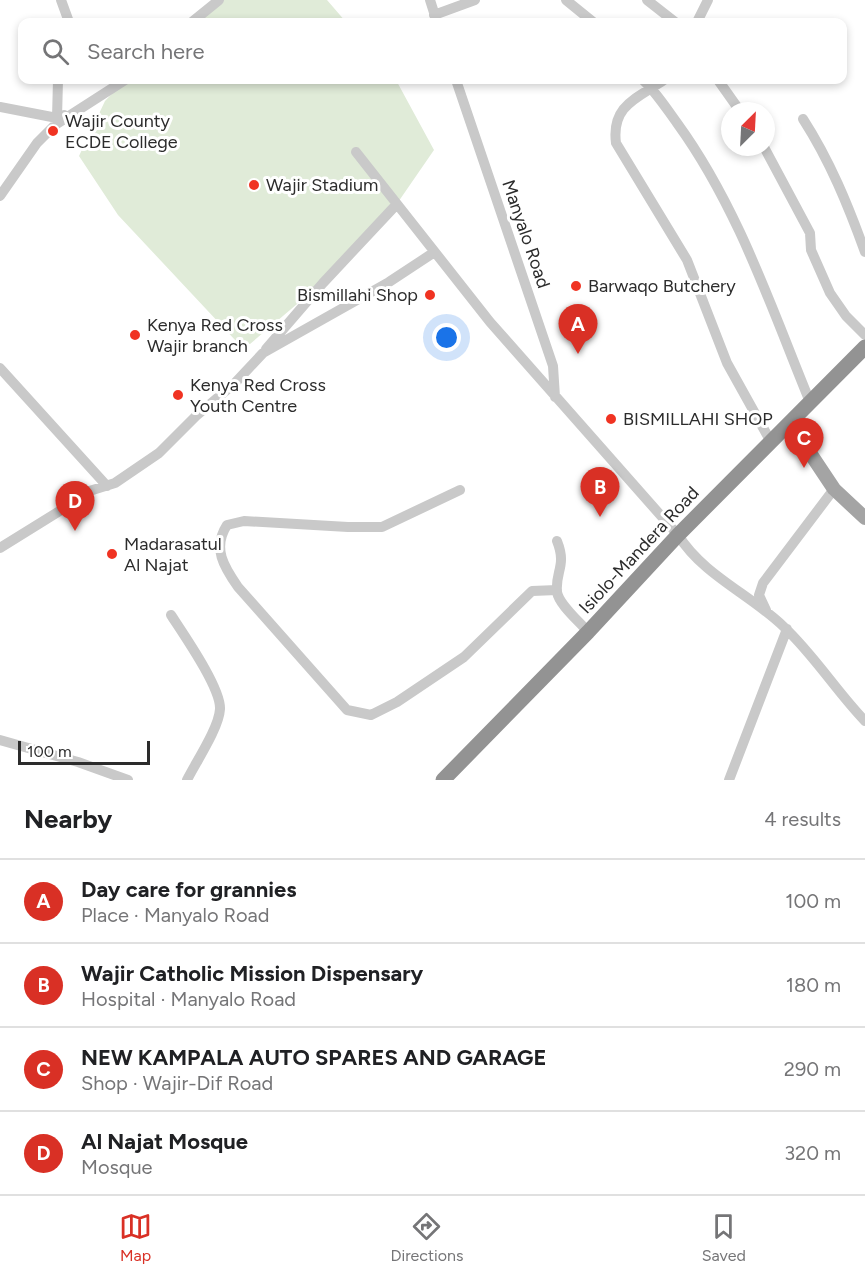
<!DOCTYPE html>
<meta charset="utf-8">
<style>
:root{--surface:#fff;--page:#f6f6f6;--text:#202124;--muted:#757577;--line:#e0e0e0;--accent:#d93025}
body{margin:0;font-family:Figtree,sans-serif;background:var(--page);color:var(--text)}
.compass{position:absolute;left:721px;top:102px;width:54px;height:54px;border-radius:50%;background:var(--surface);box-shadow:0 3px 9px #0003;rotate:24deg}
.scale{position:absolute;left:18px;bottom:15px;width:132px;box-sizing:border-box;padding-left:6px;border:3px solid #2c2c2c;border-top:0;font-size:16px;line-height:21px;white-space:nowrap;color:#2c2c2c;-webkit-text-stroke:4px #fff;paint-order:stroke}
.you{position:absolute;left:447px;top:338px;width:21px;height:21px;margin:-15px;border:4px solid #fff;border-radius:50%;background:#1a73e8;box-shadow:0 0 0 9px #1a73e833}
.badge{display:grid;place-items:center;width:39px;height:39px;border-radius:50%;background:var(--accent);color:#fff;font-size:20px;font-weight:700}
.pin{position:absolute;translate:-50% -50px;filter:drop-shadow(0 2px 3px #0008)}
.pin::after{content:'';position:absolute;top:32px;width:21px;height:18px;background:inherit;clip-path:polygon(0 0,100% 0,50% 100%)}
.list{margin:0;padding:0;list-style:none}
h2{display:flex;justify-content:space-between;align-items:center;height:78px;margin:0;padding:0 24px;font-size:26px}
h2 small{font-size:20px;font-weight:400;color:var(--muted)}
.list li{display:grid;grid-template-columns:39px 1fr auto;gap:18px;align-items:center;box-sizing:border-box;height:84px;padding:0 24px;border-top:2px solid var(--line)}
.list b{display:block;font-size:22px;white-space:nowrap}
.list p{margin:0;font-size:20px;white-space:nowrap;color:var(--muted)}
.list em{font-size:20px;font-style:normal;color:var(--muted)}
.icon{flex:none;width:33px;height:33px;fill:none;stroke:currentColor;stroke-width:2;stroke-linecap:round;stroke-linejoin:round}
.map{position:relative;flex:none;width:865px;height:780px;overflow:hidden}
.search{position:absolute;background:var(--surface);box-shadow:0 3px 9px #0003;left:18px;right:18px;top:18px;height:66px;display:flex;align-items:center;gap:15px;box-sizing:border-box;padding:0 21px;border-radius:12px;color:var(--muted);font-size:22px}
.sheet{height:414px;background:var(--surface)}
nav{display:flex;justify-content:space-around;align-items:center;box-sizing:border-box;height:84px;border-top:2px solid var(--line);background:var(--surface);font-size:16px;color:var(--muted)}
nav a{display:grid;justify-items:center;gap:3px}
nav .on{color:var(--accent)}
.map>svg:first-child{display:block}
.green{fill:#e0ebd8}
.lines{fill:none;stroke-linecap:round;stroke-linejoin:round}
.minor{stroke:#c9c9c9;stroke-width:10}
.major{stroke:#a4a4a4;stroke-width:14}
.highway{stroke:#939393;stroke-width:15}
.poi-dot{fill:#f03322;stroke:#fff;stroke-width:2}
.labels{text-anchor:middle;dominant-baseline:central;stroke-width:6;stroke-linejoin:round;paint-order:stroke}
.poi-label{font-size:18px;fill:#2c2c2c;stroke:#fff;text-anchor:start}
.street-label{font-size:18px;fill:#2c2c2c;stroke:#fff}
</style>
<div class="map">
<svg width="865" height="780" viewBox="0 0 865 780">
<rect width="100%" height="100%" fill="#fff"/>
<!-- green -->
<path class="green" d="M217,0h110l19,22h-157z
M125,80h271l38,70 -51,74 -54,53 -79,67 -14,-3 -118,-126 -39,-59 26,-55z"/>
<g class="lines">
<!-- minor -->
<path class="minor" d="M61,0l8,22
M430,0l7,22
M566,0l27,22
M647,0l28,22
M434,15l41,-15
M192,22l27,-22
M697,22l11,-22
M456,80l97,286 2,31
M643,80c13,12 23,28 34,43 61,84 94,184 133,279
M664,80c-26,18 -53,25 -48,63l71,117 40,103 44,79
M718,80l22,31
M0,107l57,11 7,-3
M57,118l1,-38
M803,119c27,42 45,86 62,133
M764,147l46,86 1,17 19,43 16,23 19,19
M356,152l134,170 188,213c26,41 72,59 106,92 30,28 53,65 81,94
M0,196l37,-53 18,-18 70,-45
M266,349l57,-66 73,-78
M0,368l107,118
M460,490l-78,37h-34l-104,-6 -17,4c-15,23 -3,42 11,62l109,123 24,5 26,-13 67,-45 68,-66 25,-1
M557,541c10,25 -2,30 0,51 2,13 23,30 31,40
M0,548l66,-41 17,-14 32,-10 44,-30 37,-37 39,-33 28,-30 126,-71 44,-29
M766,610l-7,-15 4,-12 71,-94
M171,615c13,20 50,73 49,94 -1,19 -24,53 -33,71
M0,740l78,22 50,18
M729,780l58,-151"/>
<!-- major -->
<path class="major" d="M790,423l44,66 31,29"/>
<!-- highway -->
<path class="highway" d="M443,780l145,-148 90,-97 187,-188"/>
</g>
<!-- markers -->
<g class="poi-dot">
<circle cx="53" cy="131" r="6"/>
<circle cx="254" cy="185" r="6"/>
<circle cx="576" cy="286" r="6"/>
<circle cx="430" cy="295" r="6"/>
<circle cx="135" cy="335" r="6"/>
<circle cx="178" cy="395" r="6"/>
<circle cx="611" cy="419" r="6"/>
<circle cx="112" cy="554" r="6"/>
</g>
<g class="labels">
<!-- poi labels -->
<g class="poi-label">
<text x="65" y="121">Wajir County<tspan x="65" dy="21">ECDE College</tspan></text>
<text x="266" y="185">Wajir Stadium</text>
<text x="588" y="286">Barwaqo Butchery</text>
<text x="418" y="295" text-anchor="end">Bismillahi Shop</text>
<text x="147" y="325">Kenya Red Cross<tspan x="147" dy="21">Wajir branch</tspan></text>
<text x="190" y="385">Kenya Red Cross<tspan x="190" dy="21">Youth Centre</tspan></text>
<text x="623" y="419">BISMILLAHI SHOP</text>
<text x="124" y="544">Madarasatul<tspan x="124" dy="21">Al Najat</tspan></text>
</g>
<!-- street labels -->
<g class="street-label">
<text transform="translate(526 234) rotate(71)">Manyalo Road</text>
<text transform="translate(639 550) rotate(-47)">Isiolo-Mandera Road</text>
</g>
</g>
</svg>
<svg class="compass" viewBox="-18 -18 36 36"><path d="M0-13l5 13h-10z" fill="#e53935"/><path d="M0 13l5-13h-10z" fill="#757577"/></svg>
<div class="scale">100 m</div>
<div class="you"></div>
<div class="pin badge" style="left:578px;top:354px">A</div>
<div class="pin badge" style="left:600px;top:517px">B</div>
<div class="pin badge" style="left:804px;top:468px">C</div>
<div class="pin badge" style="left:75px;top:531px">D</div>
<div class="search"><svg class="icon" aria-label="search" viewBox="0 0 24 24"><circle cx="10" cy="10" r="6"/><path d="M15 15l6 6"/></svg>Search here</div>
</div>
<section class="sheet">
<h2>Nearby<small>4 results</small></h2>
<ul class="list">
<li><span class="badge">A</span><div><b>Day care for grannies</b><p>Place · Manyalo Road</p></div><em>100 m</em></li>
<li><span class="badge">B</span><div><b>Wajir Catholic Mission Dispensary</b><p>Hospital · Manyalo Road</p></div><em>180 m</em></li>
<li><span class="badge">C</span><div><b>NEW KAMPALA AUTO SPARES AND GARAGE</b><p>Shop · Wajir-Dif Road</p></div><em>290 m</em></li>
<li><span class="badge">D</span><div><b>Al Najat Mosque</b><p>Mosque</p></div><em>320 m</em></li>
</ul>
</section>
<nav>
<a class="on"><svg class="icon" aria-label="map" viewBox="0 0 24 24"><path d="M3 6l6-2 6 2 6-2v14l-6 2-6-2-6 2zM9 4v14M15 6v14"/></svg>Map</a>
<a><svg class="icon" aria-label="directions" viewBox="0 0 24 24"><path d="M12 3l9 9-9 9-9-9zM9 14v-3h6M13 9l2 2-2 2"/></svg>Directions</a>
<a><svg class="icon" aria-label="saved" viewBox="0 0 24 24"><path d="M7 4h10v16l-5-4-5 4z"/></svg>Saved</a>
</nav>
